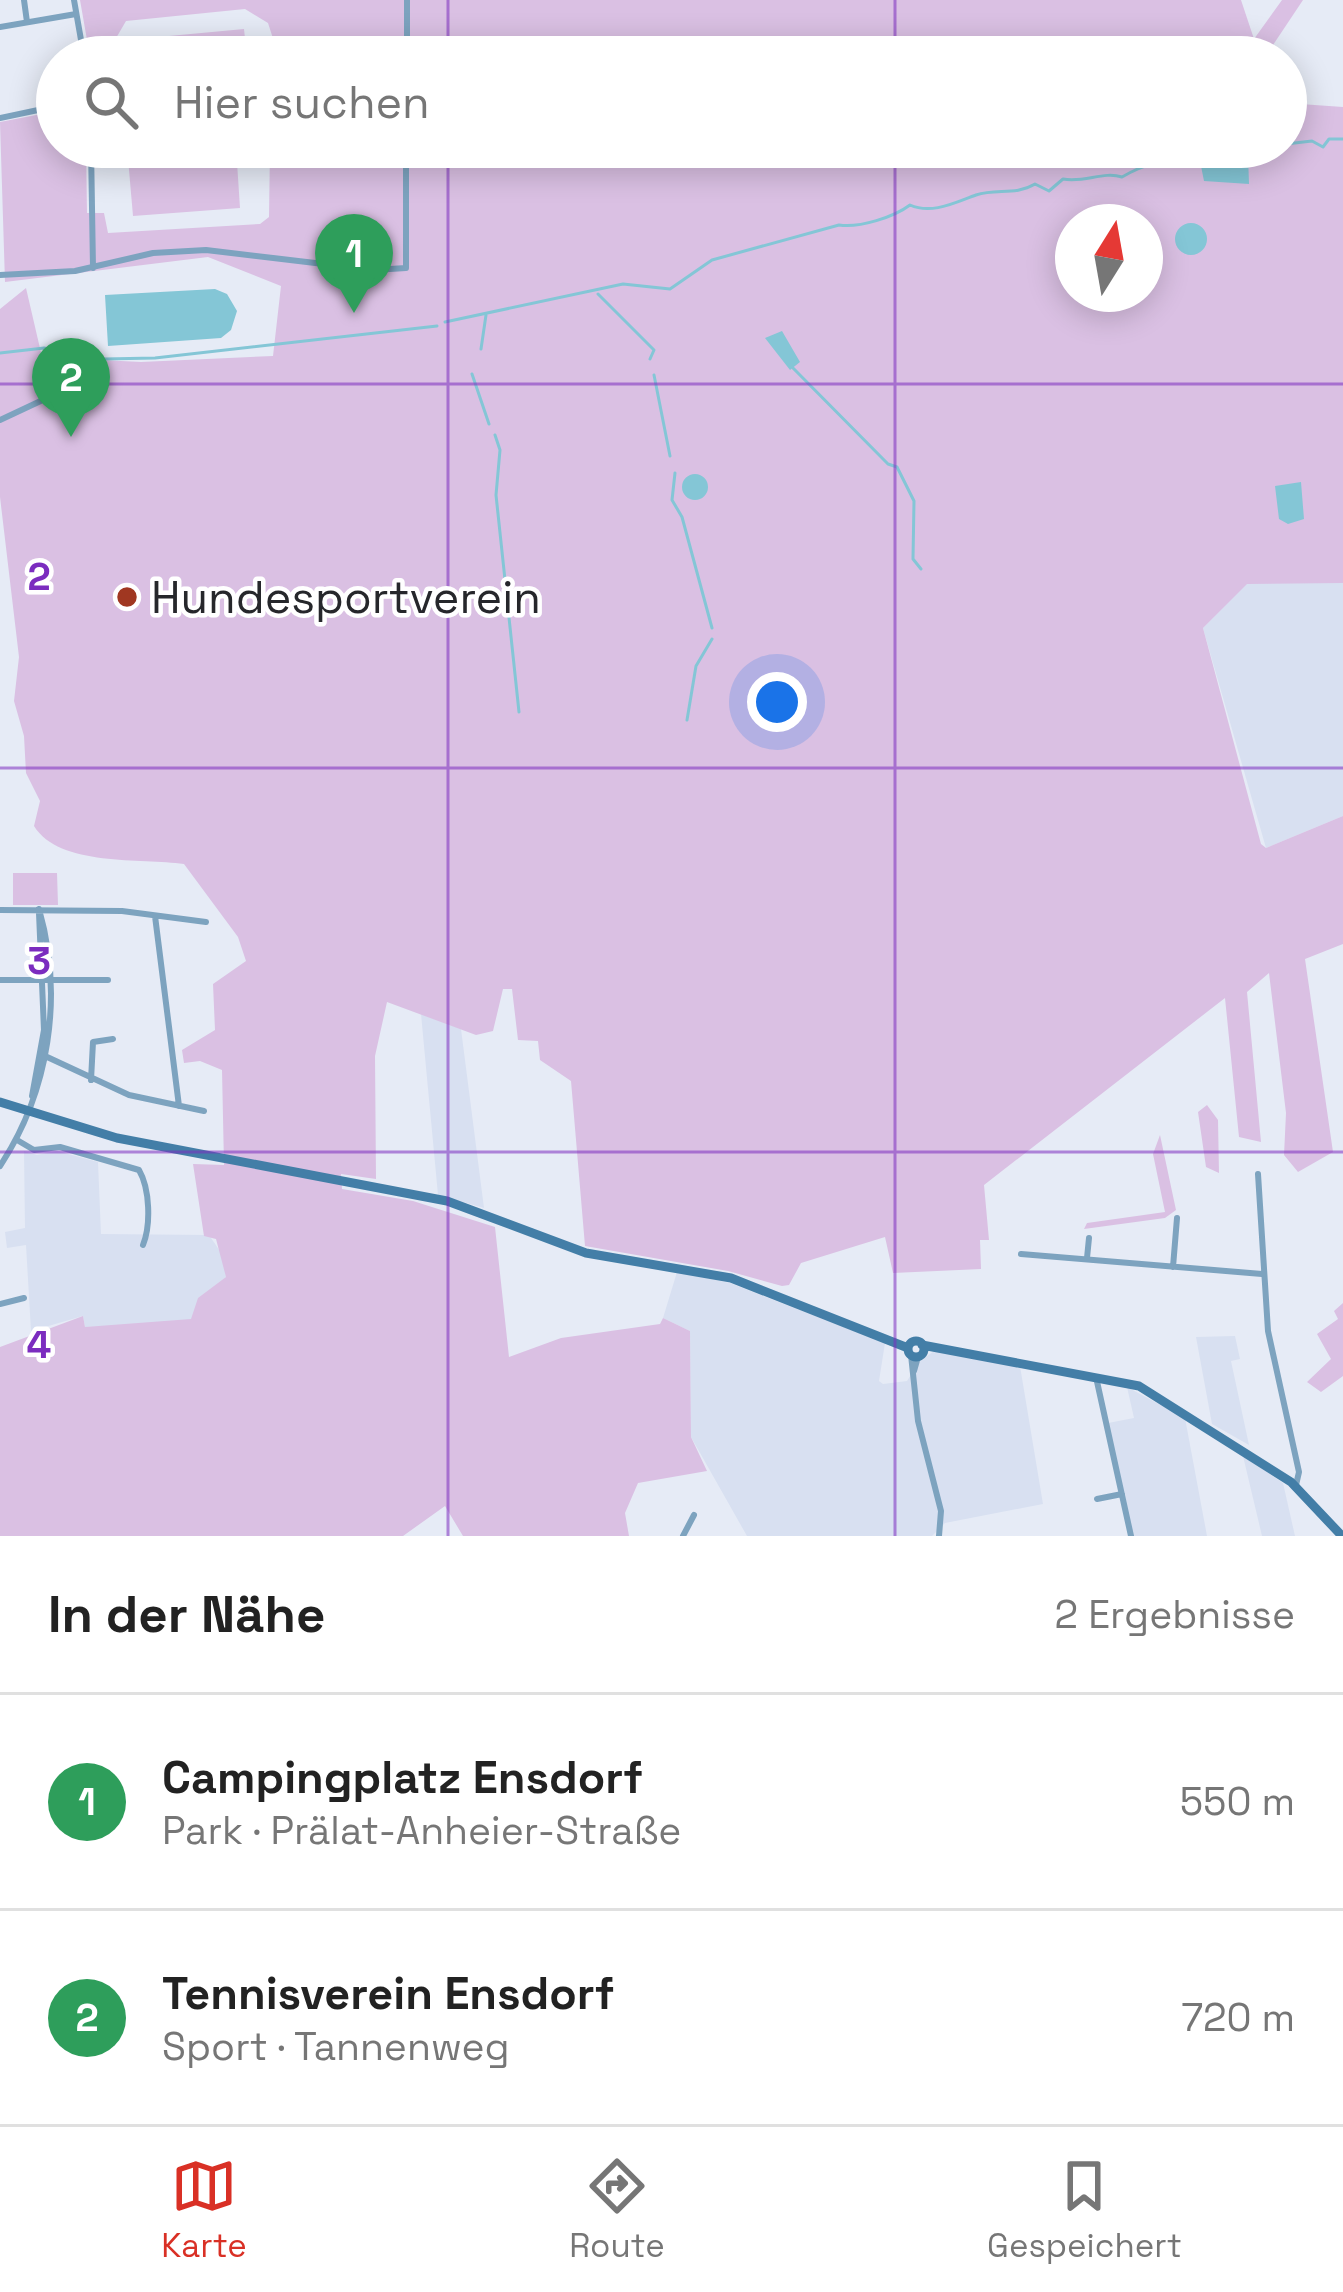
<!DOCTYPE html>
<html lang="de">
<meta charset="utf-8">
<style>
:root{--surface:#fff;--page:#f6f6f6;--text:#222;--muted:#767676;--line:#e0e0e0;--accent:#d93025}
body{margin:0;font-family:"Space Grotesk",sans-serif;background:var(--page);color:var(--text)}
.compass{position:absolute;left:1055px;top:204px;width:108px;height:108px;border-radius:50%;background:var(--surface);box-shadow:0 6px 30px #0003;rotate:11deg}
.you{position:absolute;left:777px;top:702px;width:42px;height:42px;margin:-30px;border:9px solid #fff;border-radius:50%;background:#1a73e8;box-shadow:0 0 0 18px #1a73e833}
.badge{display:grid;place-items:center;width:78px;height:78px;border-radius:50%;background:var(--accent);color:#fff;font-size:39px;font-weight:700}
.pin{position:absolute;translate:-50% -99px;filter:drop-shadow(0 3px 6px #0008)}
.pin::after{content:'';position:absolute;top:63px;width:42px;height:36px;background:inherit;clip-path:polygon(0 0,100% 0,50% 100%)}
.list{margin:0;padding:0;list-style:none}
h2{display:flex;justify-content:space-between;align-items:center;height:156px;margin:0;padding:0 48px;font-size:51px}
h2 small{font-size:39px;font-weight:400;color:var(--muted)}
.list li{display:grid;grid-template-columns:78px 1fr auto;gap:36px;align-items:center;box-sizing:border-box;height:216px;padding:0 48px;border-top:3px solid var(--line)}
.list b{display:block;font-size:45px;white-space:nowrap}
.list p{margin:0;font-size:39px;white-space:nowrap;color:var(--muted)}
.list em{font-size:39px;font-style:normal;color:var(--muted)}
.icon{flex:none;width:66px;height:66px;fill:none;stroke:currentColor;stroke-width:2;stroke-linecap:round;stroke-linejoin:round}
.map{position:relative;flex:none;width:1343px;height:1536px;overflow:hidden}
.search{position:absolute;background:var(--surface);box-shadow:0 6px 30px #0003;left:36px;right:36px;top:36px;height:132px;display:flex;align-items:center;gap:30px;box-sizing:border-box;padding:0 42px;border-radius:66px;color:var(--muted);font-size:45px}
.sheet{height:588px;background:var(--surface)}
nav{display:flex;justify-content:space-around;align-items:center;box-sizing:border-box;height:168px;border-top:3px solid var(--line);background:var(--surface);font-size:33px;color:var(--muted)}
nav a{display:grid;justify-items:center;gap:6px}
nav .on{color:var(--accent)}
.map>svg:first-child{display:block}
.built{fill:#d8e0f1}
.green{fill:#dac0e3;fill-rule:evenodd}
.water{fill:#84c6d6}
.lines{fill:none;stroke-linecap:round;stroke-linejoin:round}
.stream{stroke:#84c6d6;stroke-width:3}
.street{stroke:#7da3bf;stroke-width:6}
.secondary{stroke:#437ea7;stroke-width:9}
.grid{fill:none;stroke:#7b2cbf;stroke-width:3;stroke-opacity:0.55}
.poi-dot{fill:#a03721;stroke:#fff;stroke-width:4.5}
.labels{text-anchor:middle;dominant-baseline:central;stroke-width:9;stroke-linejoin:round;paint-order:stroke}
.poi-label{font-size:45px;fill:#26272b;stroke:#fff;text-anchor:start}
.grid-label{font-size:39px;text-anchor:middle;font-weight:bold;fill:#7b2cbf;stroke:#fff;stroke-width:9;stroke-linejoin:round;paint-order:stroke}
</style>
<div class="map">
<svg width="1343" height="1536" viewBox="0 0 1343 1536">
<rect width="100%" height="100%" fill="#e6ebf6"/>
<!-- built -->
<path class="built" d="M1247,583h96v233l-77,32 -63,-220z
M421,1014l40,15 23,179 -46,-13z
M24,1151l13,4 20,-4 41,11 3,72 108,1 15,22 2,20 -34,42 -15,5 -92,3 -2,-11 -52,15 -5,-86 -19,3 -2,-16 20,-4z
M677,1272l53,11 155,60 -6,38 4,3 24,-3 12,-19 15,-11 86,15 23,138 -98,19 -13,13h-185l-56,-99 -1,-106 -27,-13z
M1235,1336l5,23 -9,2 18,84 -37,-21 -16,-87z
M1127,1387l58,31 22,118h-74l-25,-113 26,-5z
M1243,1456l40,27 12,53h-33z"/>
<!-- green -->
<path class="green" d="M80,0h1161l13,39 28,-39h21l-38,57h-986l-11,-34 -23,-14 -119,12 -21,36h-15z
M244,29l3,28h-109l-1,-18z
M1286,103l57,4v476l-96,1 -44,44 58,216 5,4 77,-32v128l-38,15 28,193 -35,20 -14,-17 2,-42 -17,-140 -22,19 14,150 -22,-5 -14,-139 -241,187 5,55h-9l1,29 -88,4 -8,-36 -84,26 -12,22 -7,1 -54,-15 -143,-25 -14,-165 -31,-21 -2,-19 -20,-1 -6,-51h-9l-10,42 -17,4 -89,-33 -12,54 1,123 -35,-5 1,15 71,12 82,26 14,130 52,-19 99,-14 3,-6 27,13 1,106 16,34 -69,12 -13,30 4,23h-166l-18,-30 -42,30h-403v-189l83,-31 2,11 106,-8 7,-21 28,-21 -10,-38 -12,-3 -11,-72 31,1 -2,-95 -22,-9 -16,2 -2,-13 33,-20 -2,-46 33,-23 -8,-24 -54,-73c-42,-6 -125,3 -150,-38l6,-25 -14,-28 -2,-37 -10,-35 5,-44 -19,-160v-188l26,-21 16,69 99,5 132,-6 8,-70 -73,-29 -203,25 -5,-160 57,-11v36h29l1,66h17l4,20 152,-9 9,-7 1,-70h1016zM1073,222h72v72h-72z
M127,147h109l4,61 -107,8z
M13,873h44l1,32h-45z
M1207,1105l11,15 1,53 -13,-6 -8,-55z
M1160,1135l16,75 -11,8 -81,11 3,-6 78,-11 -12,-58z
M1343,1303v73l-22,16 -14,-10 24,-23 -14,-25 21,-15 -4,-8z"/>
<!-- water -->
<path class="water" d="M1248,155l1,29 -45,-3 -3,-15z
M1175 239a16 16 0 1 1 32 0a16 16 0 1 1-32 0Z
M215,289l12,5 10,17 -6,19 -10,8 -113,8 -3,-51z
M782,331l18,31 -10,8 -25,-32z
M682 487a13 13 0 1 1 26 0a13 13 0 1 1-26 0Z
M1301,482l3,37 -16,5 -9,-5 -4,-33z"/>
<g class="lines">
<!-- stream -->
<path class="stream" d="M1286,144l26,-3 11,6 6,-8h14
M598,294l56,56 -4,9
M445,322l178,-38 47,5 42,-29 127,-35c21,3 55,-8 71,-20 22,10 46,-3 66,-10 21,-7 39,1 59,-11l14,7 14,-12c22,4 40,-8 59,-2 19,-11 41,-20 64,-12l19,-11 49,-7
M481,349l5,-34
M0,353l44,-5 60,11 51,-1 282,-32
M793,368l95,96 9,3 17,34 -1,58 8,10
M472,374l17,50
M654,375l16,81
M495,435l5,15 -4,45 23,217
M675,473l-3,27 10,17 30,111
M687,720l9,-54 16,-27"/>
<!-- street -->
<path class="street" d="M24,0l3,22
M74,0l10,57
M0,27l76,-13
M407,57v-57
M0,118l57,-12
M91,147l2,121
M0,275l75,-4 78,-18 53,-3 168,20 32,-2v-121
M0,420l47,-22
M0,910l122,1 84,11
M155,916l24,190
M0,980h108
M45,1056l84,39 75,16
M91,1080l2,-38 20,-3
M32,1096l12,-66 -5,-117
M17,1140l17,10 26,-3 79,23c11,19 12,55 4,75
M0,1166c49,-74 64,-170 39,-257
M1258,1174l10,157 31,141 -3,13
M1021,1254l241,20
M1087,1258l2,-20
M1173,1267l4,-49
M0,1304l24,-6
M911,1355l7,66 23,90 -2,25
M914,1371l4,-14
M1096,1377l35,159
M1097,1499l25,-5
M683,1536l11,-21"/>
<!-- secondary -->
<path class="secondary" d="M0,1102l117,36 330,63 139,52 145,25 177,70
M908 1349a8 8 0 1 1 16 0a8 8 0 1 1-16 0Z
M922,1345l217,41 152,96 51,54"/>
</g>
<!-- grid -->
<path class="grid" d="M448,0v57M895,0v57M448,147v1389M895,147v1389M0,384h1343M0,768h1343M0,1152h1343"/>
<!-- markers -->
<circle class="poi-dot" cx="127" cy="597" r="12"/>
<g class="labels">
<!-- poi labels -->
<g class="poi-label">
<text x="151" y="597">Hundesportverein</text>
</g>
</g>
<g class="grid-label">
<text x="39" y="590">2</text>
<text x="39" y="974">3</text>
<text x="39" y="1358">4</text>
</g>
</svg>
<svg class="compass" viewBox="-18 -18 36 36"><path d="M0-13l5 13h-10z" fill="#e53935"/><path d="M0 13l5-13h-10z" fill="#767676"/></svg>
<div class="you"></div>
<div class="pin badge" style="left:354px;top:313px;background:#2e9e5b">1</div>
<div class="pin badge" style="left:71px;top:437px;background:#2e9e5b">2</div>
<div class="search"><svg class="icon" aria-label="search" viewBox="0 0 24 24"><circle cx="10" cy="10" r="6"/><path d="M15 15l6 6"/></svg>Hier suchen</div>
</div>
<section class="sheet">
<h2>In der Nähe<small>2 Ergebnisse</small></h2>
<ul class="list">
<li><span class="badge" style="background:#2e9e5b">1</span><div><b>Campingplatz Ensdorf</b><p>Park · Prälat-Anheier-Straße</p></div><em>550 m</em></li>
<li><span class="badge" style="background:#2e9e5b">2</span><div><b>Tennisverein Ensdorf</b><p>Sport · Tannenweg</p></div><em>720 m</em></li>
</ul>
</section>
<nav>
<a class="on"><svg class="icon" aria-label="map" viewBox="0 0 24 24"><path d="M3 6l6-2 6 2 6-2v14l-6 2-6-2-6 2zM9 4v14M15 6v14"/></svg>Karte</a>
<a><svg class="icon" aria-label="directions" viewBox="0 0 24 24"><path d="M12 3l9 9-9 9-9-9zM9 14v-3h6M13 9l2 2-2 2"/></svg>Route</a>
<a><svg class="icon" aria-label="saved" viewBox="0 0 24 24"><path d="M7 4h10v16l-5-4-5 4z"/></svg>Gespeichert</a>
</nav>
